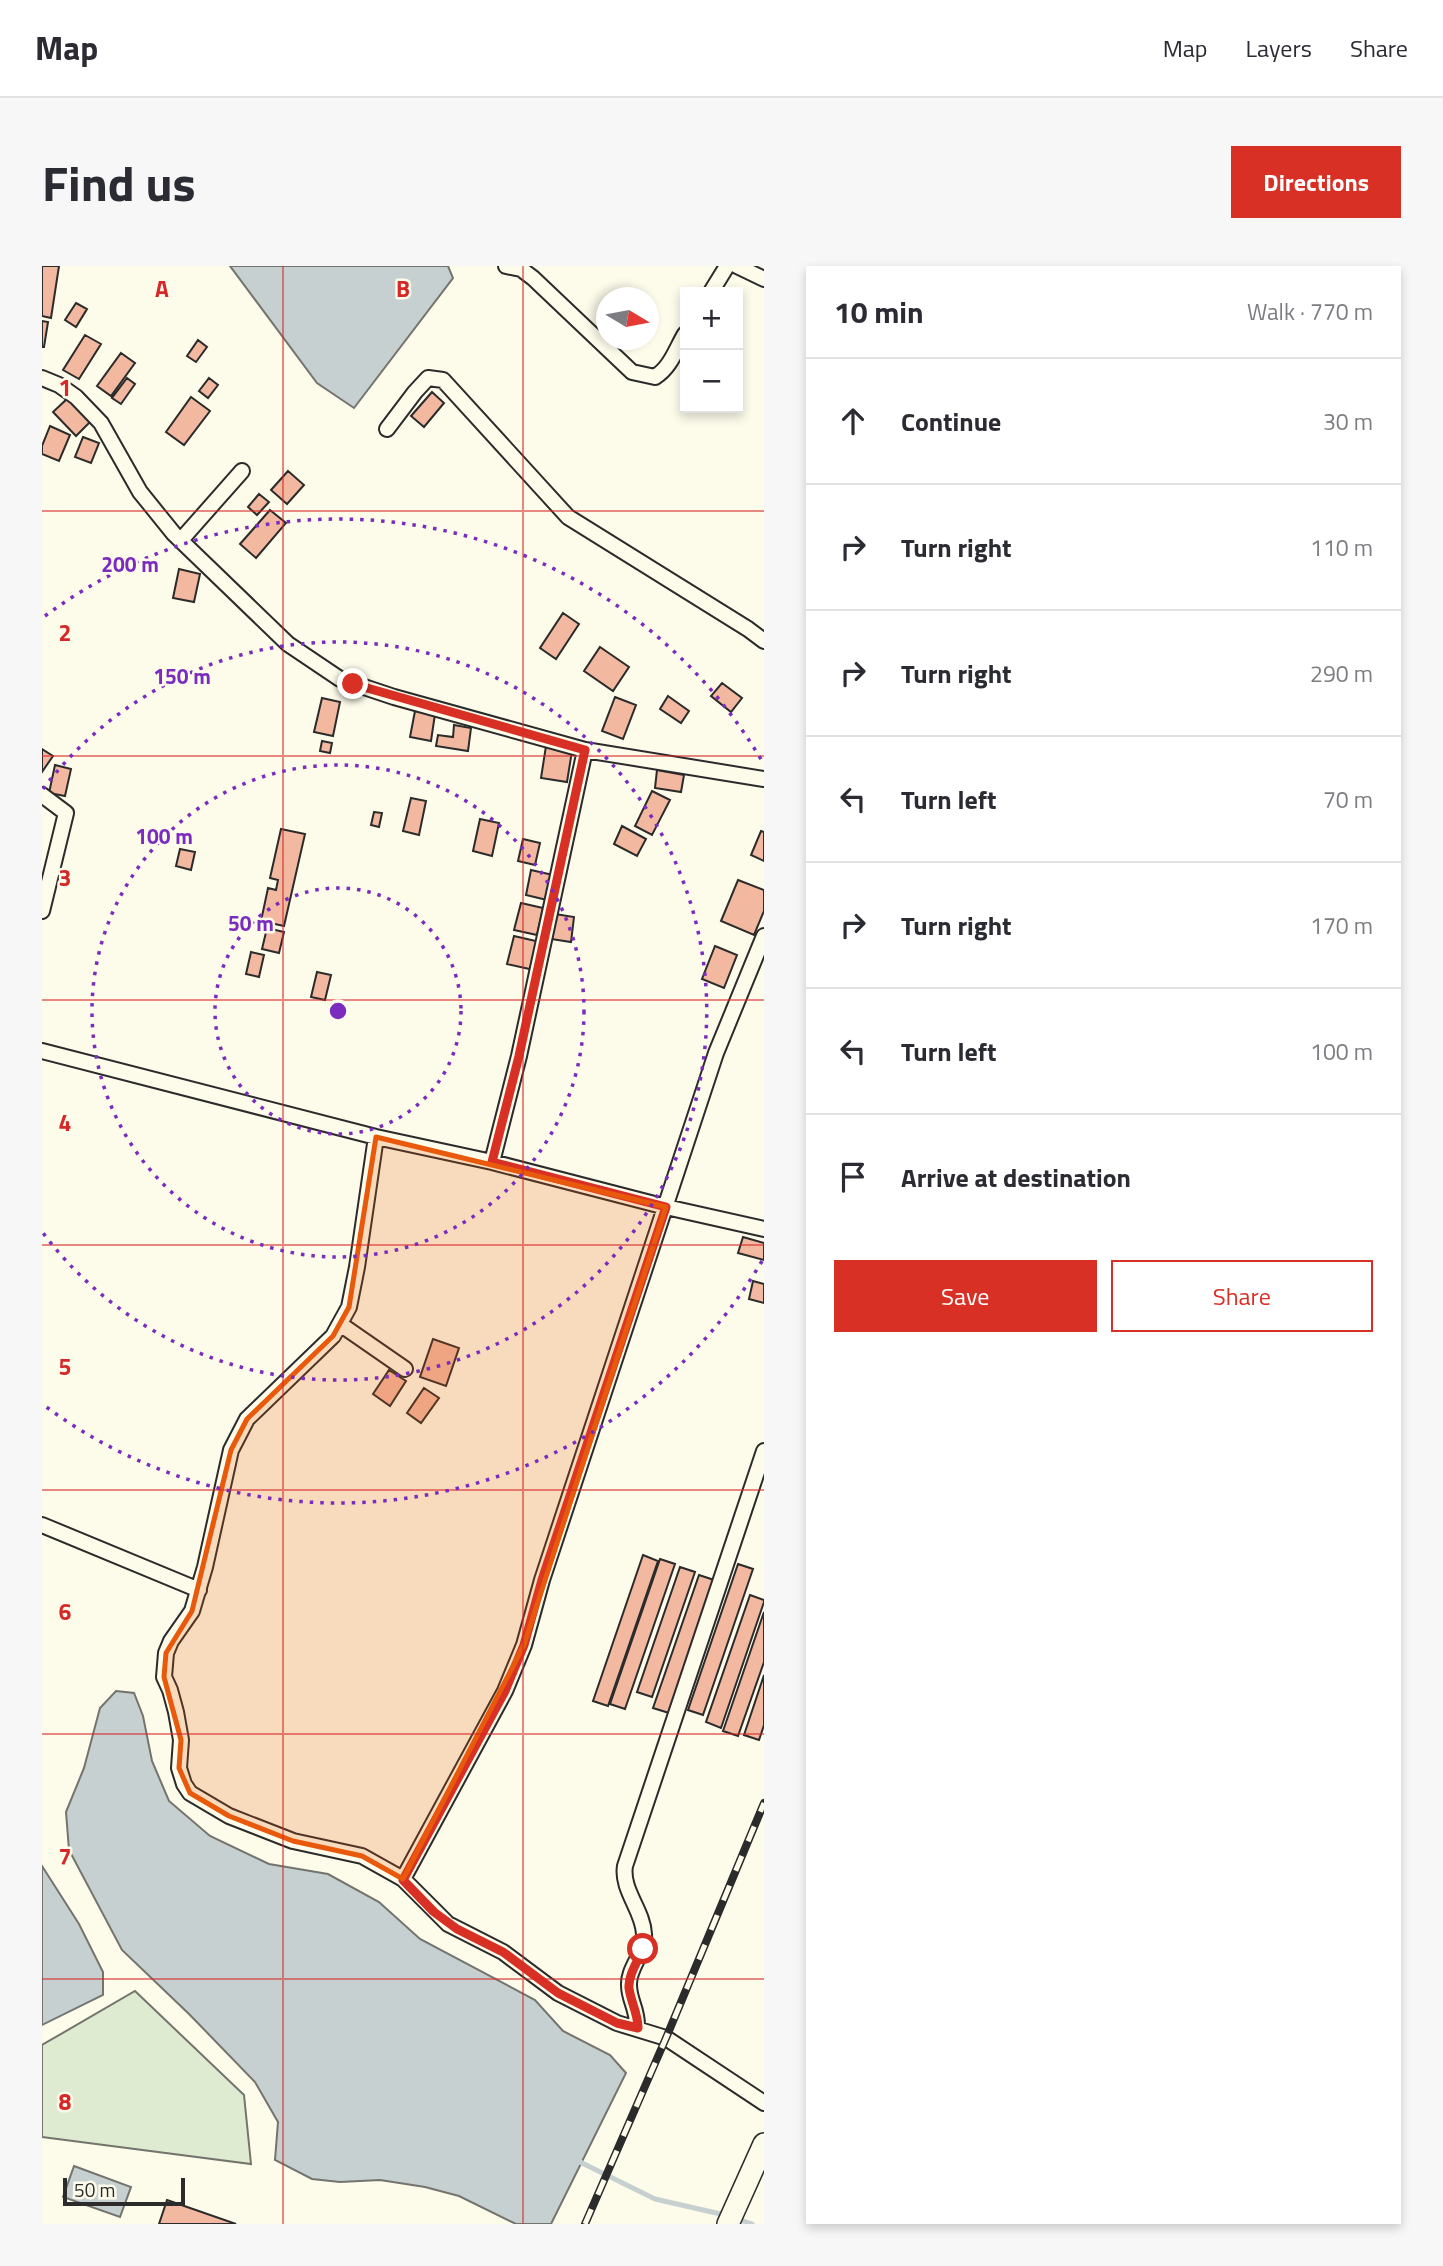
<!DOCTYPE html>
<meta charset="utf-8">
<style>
:root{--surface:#fff;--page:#f7f7f7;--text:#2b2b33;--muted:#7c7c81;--line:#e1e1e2;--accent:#d93025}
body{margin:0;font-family:"Titillium Web",sans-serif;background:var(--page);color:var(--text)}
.controls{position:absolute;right:21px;top:21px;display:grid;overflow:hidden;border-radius:0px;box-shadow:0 4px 10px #0003}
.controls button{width:63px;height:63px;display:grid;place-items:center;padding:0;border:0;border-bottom:2px solid var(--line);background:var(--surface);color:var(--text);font:35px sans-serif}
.compass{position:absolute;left:554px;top:21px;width:63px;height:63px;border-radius:50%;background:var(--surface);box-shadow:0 4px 10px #0003;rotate:100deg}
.scale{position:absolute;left:21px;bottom:18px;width:122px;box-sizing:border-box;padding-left:7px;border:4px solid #2b2b2b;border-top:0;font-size:19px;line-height:24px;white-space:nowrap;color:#2b2b2b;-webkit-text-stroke:5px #fdfbea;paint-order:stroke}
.stop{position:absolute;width:21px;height:21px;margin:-16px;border:5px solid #d93025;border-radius:50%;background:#fff}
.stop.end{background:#d93025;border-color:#fff;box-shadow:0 2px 7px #0008}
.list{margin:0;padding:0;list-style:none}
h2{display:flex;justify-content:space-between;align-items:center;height:91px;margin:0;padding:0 28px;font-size:30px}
h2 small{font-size:23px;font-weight:400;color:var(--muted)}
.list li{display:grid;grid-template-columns:46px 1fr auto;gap:21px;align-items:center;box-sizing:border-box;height:126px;padding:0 28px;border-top:2px solid var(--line)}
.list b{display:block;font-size:26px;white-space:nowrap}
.list em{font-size:23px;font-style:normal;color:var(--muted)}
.actions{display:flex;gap:14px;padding:21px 28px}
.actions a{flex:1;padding:16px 0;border:2px solid var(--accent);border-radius:0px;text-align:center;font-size:24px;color:var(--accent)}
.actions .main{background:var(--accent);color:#fff}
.icon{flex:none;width:38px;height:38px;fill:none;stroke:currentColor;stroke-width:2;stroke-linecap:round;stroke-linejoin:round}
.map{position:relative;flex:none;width:722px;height:1958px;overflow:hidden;border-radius:0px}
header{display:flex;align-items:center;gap:42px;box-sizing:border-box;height:98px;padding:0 35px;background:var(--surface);border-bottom:2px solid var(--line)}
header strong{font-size:33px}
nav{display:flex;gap:38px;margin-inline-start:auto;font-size:24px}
.intro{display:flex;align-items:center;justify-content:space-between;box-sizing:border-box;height:168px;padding:0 42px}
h1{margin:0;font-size:49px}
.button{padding:18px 32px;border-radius:0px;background:var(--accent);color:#fff;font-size:24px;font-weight:700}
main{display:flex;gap:42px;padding:0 42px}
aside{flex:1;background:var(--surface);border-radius:0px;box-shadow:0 4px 10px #0003}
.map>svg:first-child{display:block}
.green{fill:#deebd1;stroke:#74746e;stroke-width:2}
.water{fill:#c7d0d0;stroke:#74746e;stroke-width:2}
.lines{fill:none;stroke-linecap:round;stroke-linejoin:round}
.stream{stroke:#c7d0d0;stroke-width:5}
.building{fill:#f2b8a0;stroke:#2b2b2b;stroke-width:2}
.street-casing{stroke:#2b2b2b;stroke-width:18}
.secondary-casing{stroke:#2b2b2b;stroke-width:24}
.street{stroke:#fdfbea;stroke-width:14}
.secondary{stroke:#fdfbea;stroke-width:21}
.rail-casing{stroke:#2b2b2b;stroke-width:8}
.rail{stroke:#fdfbea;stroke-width:5;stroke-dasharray:16;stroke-linecap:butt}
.route{stroke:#d93025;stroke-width:9}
.marked{fill:#e8590c;fill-opacity:0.2;stroke:#e8590c;stroke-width:5;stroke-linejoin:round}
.grid{fill:none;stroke:#d62828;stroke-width:2;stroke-opacity:0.55}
.ring{fill:none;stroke:#7b2cbf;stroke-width:3.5;stroke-dasharray:3.5 7}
.grid-label{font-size:23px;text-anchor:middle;font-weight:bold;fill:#d62828;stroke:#fdfbea;stroke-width:5;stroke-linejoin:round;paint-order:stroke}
.centre{fill:#7b2cbf;stroke:#fdfbea;stroke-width:3.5}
.ring-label{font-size:21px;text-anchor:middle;font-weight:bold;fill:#7b2cbf;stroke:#fdfbea;stroke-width:5;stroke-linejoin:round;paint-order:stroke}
</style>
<header>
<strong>Map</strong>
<nav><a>Map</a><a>Layers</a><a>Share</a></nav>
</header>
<div class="intro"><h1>Find us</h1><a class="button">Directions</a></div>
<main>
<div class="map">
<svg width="722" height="1958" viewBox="0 0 722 1958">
<rect width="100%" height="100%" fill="#fdfbea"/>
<!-- green -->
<path class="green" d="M93,1725l109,104 7,69 -209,-27v-92z"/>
<!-- water -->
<path class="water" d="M188,0h218l5,12 -99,130 -37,-25z
M74,1425l18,2 9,23 9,45 17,40 41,35 59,28 59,10 51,28 41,37 115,61 28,31 47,24 16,18 -75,151h-35l-57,-28 -34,-9 -45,-7 -40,2 -28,-3 -37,-19 3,-38 -23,-40 -66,-68 -67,-64 -53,-100 -3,-38 18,-44 16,-60z
M0,1600l37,58 24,48v23l-61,30z
M32,1900l57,21 -11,30 -57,-20z"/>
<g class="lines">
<!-- stream -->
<path class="stream" d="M536,1895l77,38 70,16
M692,1952l18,6"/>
</g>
<!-- building -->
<path class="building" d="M0,0h17l-8,52 -9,-2z
M34,37l11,6 -11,18 -11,-7z
M0,55l6,1 -4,25h-2z
M43,69l16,9 -22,35 -16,-9z
M156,74l9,7 -11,15 -9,-6z
M79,87l14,10 -24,33 -14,-10z
M85,112l8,6 -14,20 -9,-6z
M167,112l9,7 -10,13 -9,-7z
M390,126l12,11 -20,24 -13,-11z
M149,131l19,14 -26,34 -18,-13z
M26,132l23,23 -15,15 -23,-24z
M8,160l20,9 -11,26 -17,-7v-8z
M41,171l16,6 -8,20 -16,-6z
M246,205l16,14 -17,19 -16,-14z
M217,228l10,8 -12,13 -9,-8z
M228,244l16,13 -30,35 -16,-14z
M137,303l21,5 -6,28 -21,-4z
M521,347l16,11 -23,35 -16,-11z
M558,381l29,20 -16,24 -29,-20z
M680,417l20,15 -11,14 -20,-16z
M626,430l21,15 -8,12 -21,-14z
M573,431l21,8 -13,34 -21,-8z
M280,432l18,4 -7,34 -19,-4z
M373,445l20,3 -4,27 -21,-4z
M412,459l17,3 -3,23 -32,-5 2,-11 15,2z
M280,475l10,2 -2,10 -10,-2z
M504,480l26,5 -5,31 -26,-4z
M0,483l11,7 -11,16z
M13,499l16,4 -6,27 -16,-3z
M615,504l27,5 -3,17 -26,-4z
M610,525l18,9 -18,35 -17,-9z
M369,532l15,3 -7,34 -16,-4z
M332,546l8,1 -3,14 -8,-2z
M438,553l19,4 -7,33 -19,-5z
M580,560l24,13 -9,17 -23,-12z
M239,563l24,5 -21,92 -23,-5 7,-33 8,2 2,-10 -8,-2z
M719,565l3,1v29l-13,-6z
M481,573l17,4 -5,22 -17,-4z
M138,583l15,3 -4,18 -15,-4z
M489,604l22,5 -6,25 -21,-5z
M696,614l26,10v21l-10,24 -33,-14z
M479,637l22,5 -6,27 -23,-5z
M513,648l19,3 -3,25 -20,-3z
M225,662l17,4 -5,21 -17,-4z
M472,670l26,6 -6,28 -27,-6z
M673,680l22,9 -13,33 -22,-9z
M209,686l13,3 -5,22 -13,-3z
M275,706l14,3 -6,25 -14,-3z
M701,971l21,6v17l-26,-7z
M711,1015l11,3v19l-15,-4z
M391,1073l26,9 -13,38 -26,-9z
M347,1104l17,11 -16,25 -17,-12z
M382,1122l15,10 -18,25 -14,-10z
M601,1289l15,6 -50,145 -15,-5z
M618,1293l15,5 -50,145 -15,-5z
M696,1298l15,5 -50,146 -15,-5z
M638,1301l15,5 -43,125 -15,-5z
M657,1309l15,5 -45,133 -16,-5z
M708,1329l14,5v2l-43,126 -15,-6z
M722,1346v50l-26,74 -15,-5z
M722,1409v50l-5,15 -15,-5z
M125,1934l69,24h-77z"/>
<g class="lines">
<!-- street casing -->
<g class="street-casing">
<path id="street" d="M464,0l15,3 12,9 99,94 23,5c16,-10 21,-28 30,-43
M695,0l27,13
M669,26l16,-26
M0,112l17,7 17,12 25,26 39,69 34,42 114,110 52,35 54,18 191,53 179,29
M345,163l28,-37 13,-14 15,2 125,137 180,112 16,12
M139,274l61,-69
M0,529l24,18 -24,98
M0,785l334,86 116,25 174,45 98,22
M334,871l-19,130 -8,40 -16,29 -86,83 -16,31 -26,117 -13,44 -21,30 -5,12 -2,24 6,13 6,22 5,28 -2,28 5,16 6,9 39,23 64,25 69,15 41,23 45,45 55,28 55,41 59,30 49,15 98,65
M450,896l27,-106 66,-306
M298,1058l65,45
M0,1259l157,65
M361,1613l102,-188 19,-46 18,-65 174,-527 48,-117
M595,1762c1,-19 -8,-27 -8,-43 -1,-18 17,-32 15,-51 -1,-24 -23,-44 -19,-68l139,-415"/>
</g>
<!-- secondary casing -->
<g class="secondary-casing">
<path id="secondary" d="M686,1958l36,-80"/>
</g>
<!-- street -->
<use href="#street" class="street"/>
<!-- secondary -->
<use href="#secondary" class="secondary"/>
<!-- rail casing -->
<g class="rail-casing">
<path id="rail" d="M543,1958l81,-186 98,-235"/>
</g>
<!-- rail -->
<use href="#rail" class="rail"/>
</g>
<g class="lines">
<!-- route -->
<path class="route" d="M311,418l232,66 -66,306 -27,106 174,45 -124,373 -18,65 -19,46 -102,189 31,32 23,17 46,23 55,41 59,30 21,5c0,-15 -7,-25 -9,-40 -1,-13 9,-27 14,-39"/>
</g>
<!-- marked area -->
<path class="marked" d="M334,871l290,70 -142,438 -121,234 -41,-23 -69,-15 -64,-25 -39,-23 -11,-25 2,-28 -17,-63 2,-24 26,-42 39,-161 16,-31 86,-83 16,-29z"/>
<!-- grid -->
<path class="grid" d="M241,0v1958M481,0v1958M0,245h722M0,490h722M0,734h722M0,979h722M0,1224h722M0,1468h722M0,1713h722"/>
<!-- distance rings -->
<g class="ring">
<circle cx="296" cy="745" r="123"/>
<circle cx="296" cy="745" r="246"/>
<path d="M1 523A369 369 0 1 1 1 967"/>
<path d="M720 995A492 492 0 0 1 3 1140M3 350A492 492 0 0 1 720 495"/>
</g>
<g class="grid-label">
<text x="120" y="31">A</text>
<text x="361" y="31">B</text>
<text x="23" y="130">1</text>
<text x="23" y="375">2</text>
<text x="23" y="620">3</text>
<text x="23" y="865">4</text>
<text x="23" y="1109">5</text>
<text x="23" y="1354">6</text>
<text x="23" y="1599">7</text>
<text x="23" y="1844">8</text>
</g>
<circle cx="296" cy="745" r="10" class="centre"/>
<g class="ring-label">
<text x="88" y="306">200 m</text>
<text x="140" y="418">150 m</text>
<text x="122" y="578">100 m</text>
<text x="209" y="665">50 m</text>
</g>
</svg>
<div class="controls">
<button>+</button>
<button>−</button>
</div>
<svg class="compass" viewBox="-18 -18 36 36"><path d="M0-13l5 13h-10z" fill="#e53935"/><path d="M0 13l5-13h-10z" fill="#7c7c81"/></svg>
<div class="scale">50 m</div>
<div class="stop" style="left:601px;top:1683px"></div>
<div class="stop end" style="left:311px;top:418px"></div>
</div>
<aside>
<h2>10 min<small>Walk · 770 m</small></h2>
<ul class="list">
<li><svg class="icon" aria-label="ahead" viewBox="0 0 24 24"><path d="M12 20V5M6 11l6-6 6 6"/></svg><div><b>Continue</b></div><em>30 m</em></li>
<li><svg class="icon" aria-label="right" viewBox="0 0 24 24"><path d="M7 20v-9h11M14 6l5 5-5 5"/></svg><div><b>Turn right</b></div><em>110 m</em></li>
<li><svg class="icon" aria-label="right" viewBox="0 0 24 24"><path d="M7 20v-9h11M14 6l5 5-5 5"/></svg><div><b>Turn right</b></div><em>290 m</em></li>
<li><svg class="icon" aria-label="left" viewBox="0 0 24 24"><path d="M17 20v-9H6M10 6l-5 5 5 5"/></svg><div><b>Turn left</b></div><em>70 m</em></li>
<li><svg class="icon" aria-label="right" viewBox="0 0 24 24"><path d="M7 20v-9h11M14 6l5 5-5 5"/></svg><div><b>Turn right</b></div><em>170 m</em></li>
<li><svg class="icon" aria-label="left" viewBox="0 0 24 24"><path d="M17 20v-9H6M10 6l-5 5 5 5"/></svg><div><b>Turn left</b></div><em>100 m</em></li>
<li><svg class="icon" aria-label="arrive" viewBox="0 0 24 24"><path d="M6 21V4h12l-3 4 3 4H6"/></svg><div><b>Arrive at destination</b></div></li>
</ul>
<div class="actions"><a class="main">Save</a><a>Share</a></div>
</aside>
</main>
